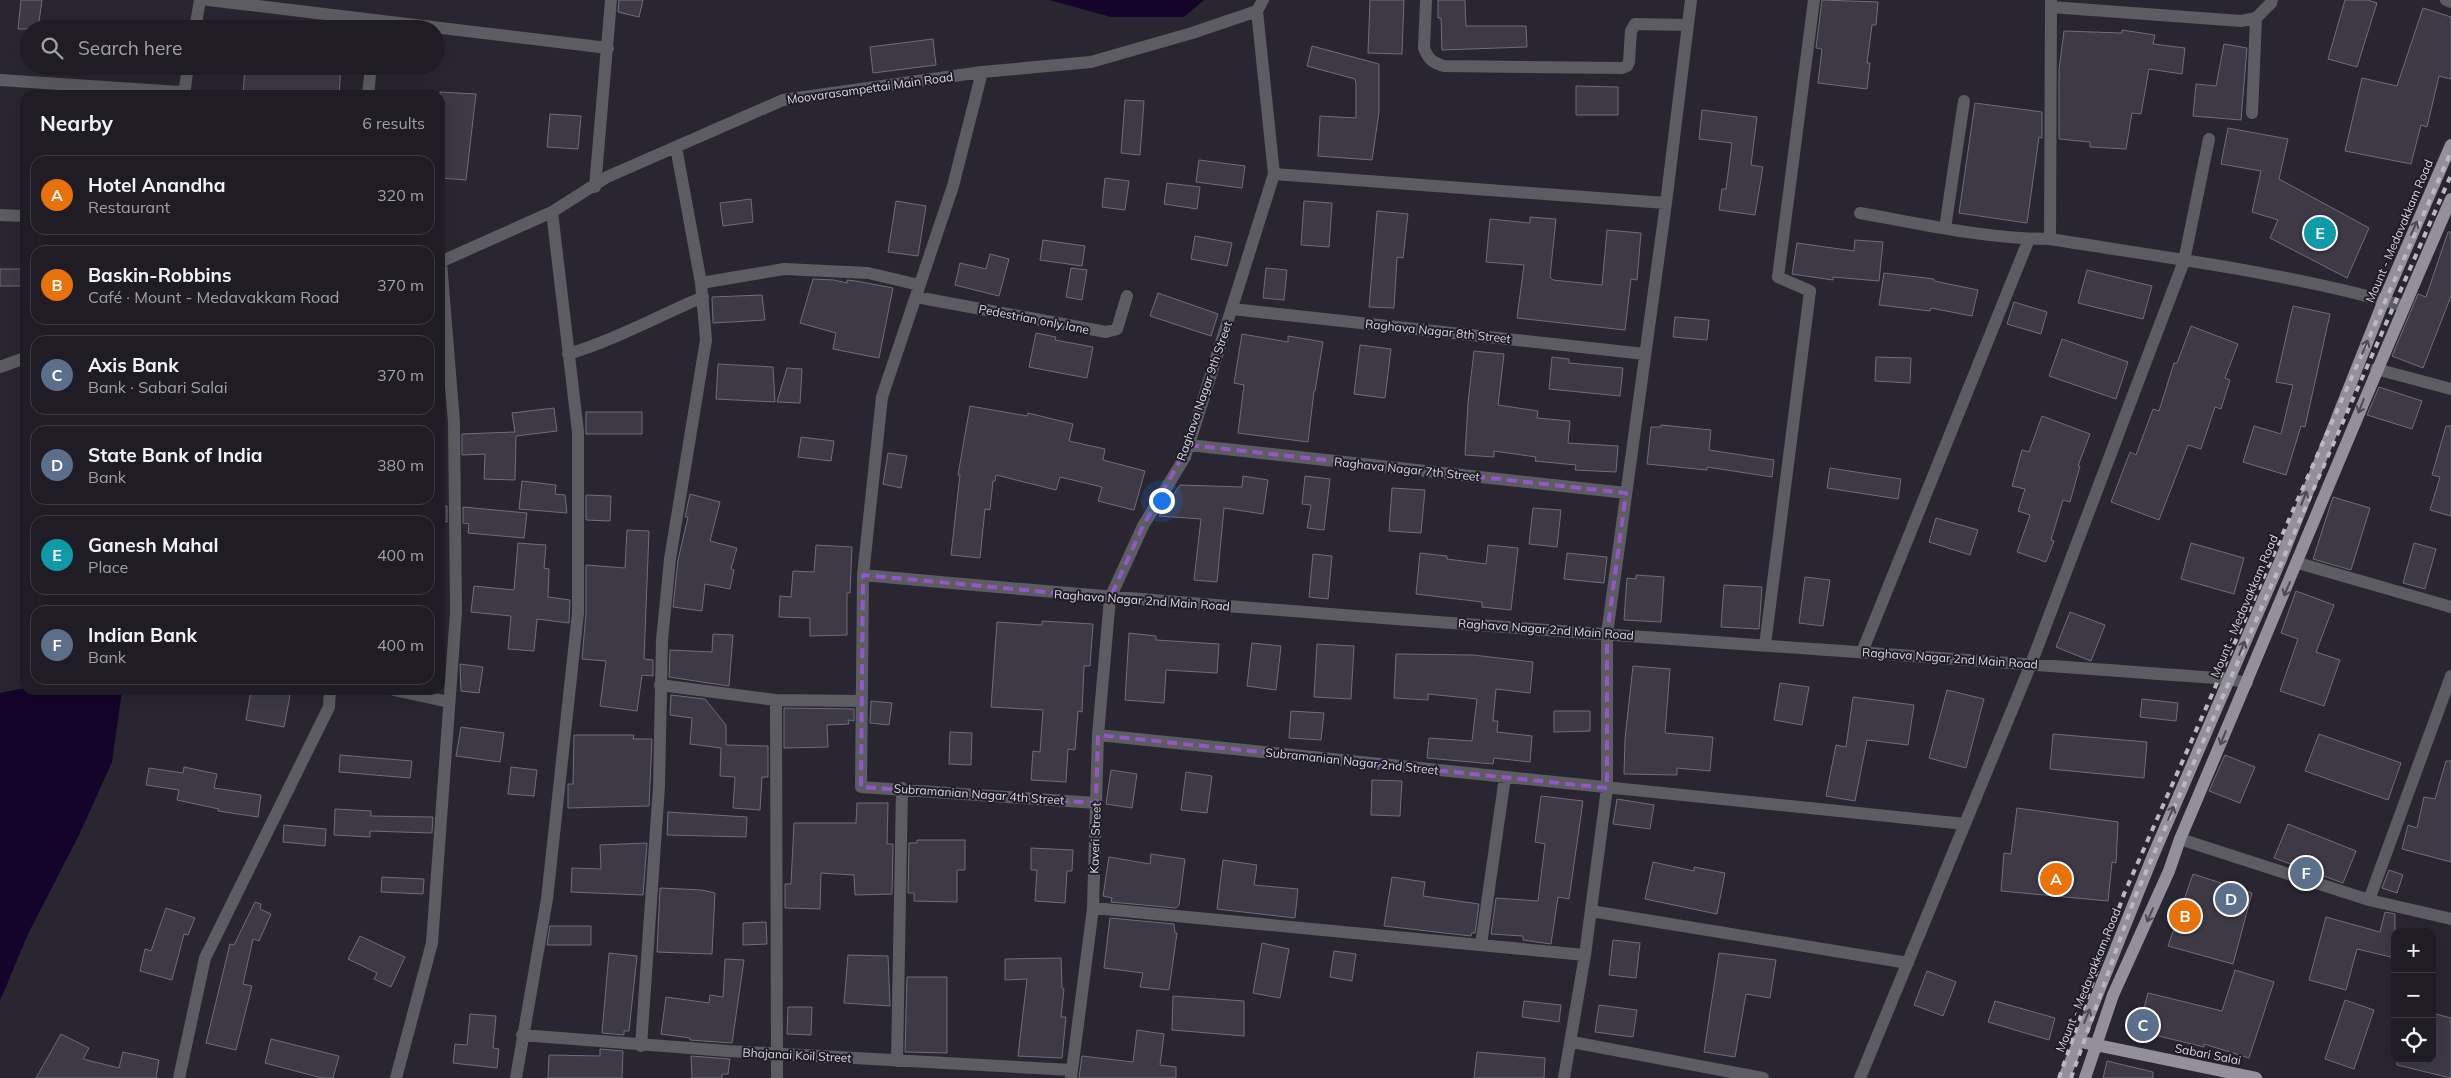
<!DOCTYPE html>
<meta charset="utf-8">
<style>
:root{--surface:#1f1c25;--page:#27252d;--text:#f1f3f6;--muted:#a1a1a7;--line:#3c3a42;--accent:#adc60e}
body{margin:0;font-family:Mulish,sans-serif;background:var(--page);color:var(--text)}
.controls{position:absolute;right:15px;bottom:15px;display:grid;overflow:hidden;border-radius:10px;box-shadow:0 5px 20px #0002}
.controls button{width:45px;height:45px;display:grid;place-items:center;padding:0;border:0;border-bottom:1px solid var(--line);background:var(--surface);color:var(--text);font:25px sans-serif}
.you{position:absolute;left:1161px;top:500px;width:18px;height:18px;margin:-12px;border:4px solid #fff;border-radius:50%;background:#1a73e8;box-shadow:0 0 0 8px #1a73e833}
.badge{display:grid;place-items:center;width:32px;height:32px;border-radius:50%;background:var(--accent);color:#fff;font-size:16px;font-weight:700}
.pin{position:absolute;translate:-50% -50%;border:2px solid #fff;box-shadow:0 1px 5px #0006}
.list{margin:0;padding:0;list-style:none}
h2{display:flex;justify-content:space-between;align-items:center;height:65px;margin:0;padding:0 20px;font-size:21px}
h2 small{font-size:16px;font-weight:400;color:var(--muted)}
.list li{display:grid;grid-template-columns:32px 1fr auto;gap:15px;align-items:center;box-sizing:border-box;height:80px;margin:0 10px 10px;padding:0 10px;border:1px solid var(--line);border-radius:15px}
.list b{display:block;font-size:19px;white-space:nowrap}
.list p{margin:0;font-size:16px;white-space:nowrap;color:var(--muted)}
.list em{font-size:16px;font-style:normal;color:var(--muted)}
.icon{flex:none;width:28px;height:28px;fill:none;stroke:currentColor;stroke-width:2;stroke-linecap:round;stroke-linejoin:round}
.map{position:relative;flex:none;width:2451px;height:1078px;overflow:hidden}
.search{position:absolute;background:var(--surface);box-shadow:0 5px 20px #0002;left:20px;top:20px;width:425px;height:55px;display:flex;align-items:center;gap:12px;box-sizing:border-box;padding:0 18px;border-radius:28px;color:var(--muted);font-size:19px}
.panel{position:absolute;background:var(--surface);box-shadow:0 5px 20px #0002;left:20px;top:90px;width:425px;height:605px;border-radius:15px}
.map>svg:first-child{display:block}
.water{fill:#140429}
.building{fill:#3d3a46;stroke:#706c7a}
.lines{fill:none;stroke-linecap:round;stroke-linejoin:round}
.minor{stroke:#5d5c62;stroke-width:12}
.major{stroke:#938f9b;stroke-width:12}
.rail{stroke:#bbb8c1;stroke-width:4;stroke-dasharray:6 6;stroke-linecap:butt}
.oneway{stroke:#4d4a55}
.marked{fill:none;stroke:#9357c7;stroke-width:4;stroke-dasharray:10 6;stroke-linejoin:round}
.labels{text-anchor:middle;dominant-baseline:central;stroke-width:4;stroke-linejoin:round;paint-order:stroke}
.street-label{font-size:12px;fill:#dad8e0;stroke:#1f1c27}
</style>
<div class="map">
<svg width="2451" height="1078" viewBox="0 0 2451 1078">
<rect width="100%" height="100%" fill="#292631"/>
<!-- water -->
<path class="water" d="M1049,0h155l-20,17h-73z
M25,688v2h97l-10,72 -33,73 -51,99 -28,67v-308z"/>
<!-- building -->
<path class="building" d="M21,0h21l-4,29h-20z
M619,0h24l-4,17 -21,-5z
M1370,0h34l-2,54 -34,-1z
M1438,0h27l1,26h60l1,21 -85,3 -1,-32h-3z
M1822,0l56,2 -2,23h-4l-5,38h3l-3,26 -49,-6 4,-34 -6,-1z
M2345,0h23l9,3 -20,64 -29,-8z
M2423,8l28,9v62l-12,-3 -12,51 -6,-2 -10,39 -66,-13 17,-73 35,8z
M2122,30l33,5 -2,9 32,4 -3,26 -33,-5 -8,45 -9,-1 -6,36 -36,-2v-5l-31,-3v-69l5,-39 58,2z
M933,39l3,26 -63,8 -3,-26z
M2224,44l23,4 -6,72 -48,-4 3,-32 20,2z
M1312,46l67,18v48l-7,48 -54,-4 2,-40 36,2v-34l-1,-5 -48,-13z
M245,66h96l-2,29h-96z
M1576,86l42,1v28h-42z
M440,92l36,2 -10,86 -26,-2z
M1125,100l19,1 -4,54 -19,-2z
M1975,103l67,9v26l-3,-1 -12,86 -68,-10z
M1702,110l55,7 -6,48 12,2 -8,48 -36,-5 3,-21h4l6,-46 -33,-4z
M550,114l31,2 -3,33 -31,-2z
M2228,128l60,11 -9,40 90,49 -22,50 -77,-40 8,-18 -26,-8 9,-41 -40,-7z
M1199,160l46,6 -3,22 -46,-6z
M1105,178l24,3 -4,29 -23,-3z
M1167,183l33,4 -3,22 -33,-5z
M751,199l2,23 -30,4 -3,-23z
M896,201l30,5 -8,50 -30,-4z
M1304,201l28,2 -3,44 -28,-2z
M1377,211l31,3 -5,44 -6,-1 -3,51 -25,-1z
M1530,217l26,2 -6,58 3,3 49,5 5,-55 34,3 -4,47 -6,-1 -6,51 -108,-12 7,-53 -38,-3 4,-43 40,4z
M2448,232h3v64l-28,72 -31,-12 26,-62 8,3z
M1195,236l37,7 -5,23 -36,-7z
M1043,240l42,6 -3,20 -42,-6z
M1855,240l28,2 -4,39 -46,-4v3l-41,-6 5,-31 57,8z
M990,254l19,5 -10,37 -44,-11 5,-22 26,6z
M1071,268l16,2 -5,30 -16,-3z
M1266,268l21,2 -3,30 -21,-2z
M0,269h23v17h-23z
M2087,270l65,16 -9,33 -65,-16z
M1884,273l50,6v2l44,9 -6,26 -41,-8 -1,3 -51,-6z
M813,279l21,1 13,3v-3l9,1 37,7 -14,70 -46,-9 3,-16 -36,-10z
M1158,293l60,21 -7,22 -61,-20z
M762,295l3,25 -52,3 -1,-26z
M2014,302l33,10 -6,22 -34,-10z
M2293,306l37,8 -25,113 -4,-1 -15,49 -43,-13 11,-36 27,8 12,-49 -17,-3z
M1675,317l34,3 -2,20 -34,-3z
M2191,326l47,18 -13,34 5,2 -9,29 -6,-2 -14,42 -13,-4 -29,75 -48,-18 19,-50 6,3 17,-46 6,2 15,-48h3z
M1036,333l20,4 -1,3 38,7 -6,31 -58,-11z
M1242,334l46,8v-6l35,6 -8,49h-1l-6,51 -70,-9 6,-48 -10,-2z
M2062,339l66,23 -12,37 -67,-23z
M1360,345l31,4 -6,49 -31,-4z
M1474,351l30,3 -6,51 40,6 -1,7 33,3 -2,22 50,3 -2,26 -41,-2 1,-5 -41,-4 1,-4 -42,-6v6l-29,-2 3,-52z
M1552,357l17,2v4l54,5 -3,28 -71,-7z
M1876,357l35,1 -1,25 -35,-2z
M718,364l55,3 2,35 -59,-3z
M787,368l15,1 -2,34 -23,-1z
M2379,387l43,14 -10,28 -45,-14z
M970,406l57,10 1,-3 45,11 -4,17 36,8 -2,11 42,11 -11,39 -36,-9 4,-14 -42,-10 -4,13 -60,-15 -1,6h-2l-3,29 -5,-1 -5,49 -29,-3 9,-80h-2z
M554,408l3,23 -41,5 -1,44 -31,-1 1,-25 -23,1v-21l53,-2 -3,-19z
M586,412h56v22h-56z
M2042,416l48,18 -12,32h2l-10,36 -7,-2 -12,40 3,1 -8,21 -29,-10 13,-37 -12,-4 7,-22 -13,-3 10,-36 7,2z
M1661,425l50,5 -2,20 65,10 -2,17 -65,-10v3l-60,-6 4,-37h10z
M2446,426h5v90l-21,-6 10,-33 -8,-2z
M801,437l33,4 -3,20 -33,-4z
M888,453l19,3 -6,32 -18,-4z
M1830,468l71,11 -3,20 -71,-11z
M1243,476l25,4 -5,34 -39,-6 -7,74 -23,-2 7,-61 -42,-3 21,-31 62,2z
M1305,476l25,3 -6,51 -17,-2 4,-23 -9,-1z
M522,481l34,4 -1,9 10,1 2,18 -48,-4z
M1392,488l33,2 -4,43 -32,-2z
M690,494l30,8 -10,39 27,7 -6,21 3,1 -4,19 -25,-5 -3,27 -29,-4 5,-47 10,-43h-3z
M586,495l25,1 -1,25 -24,-1z
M2333,497l37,11 -19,62 -38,-11z
M440,506h7v16l-7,-1z
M463,507l64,6 -3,25 -56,-5 1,-9 -6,-1z
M1533,508l28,2 -4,37 -28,-3z
M1936,518l42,12 -8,25 -41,-13z
M627,530l22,1 -5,128 9,1v16l-11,-1 -5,36 -37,-5 6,-45 -24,-2 4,-46v-48l39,3z
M518,543l28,2 -2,23 5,1 -1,28 22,3 -1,23 -32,-4 -3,32 -26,-2 3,-33 -40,-4 3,-26 40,4z
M2191,543l53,15 -10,36 -53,-15z
M2414,543l22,6 -11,40 -22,-6z
M816,545l36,2 -2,46h-3v42l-37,1v-18l-31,-1 1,-21 11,1 2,-26 21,1z
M1488,545l30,3 -7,62 -29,-3v-5l-66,-8 4,-41 27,3v3l39,5z
M1567,553l40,4 -3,26 -40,-4z
M1313,554l19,2 -4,43 -19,-2z
M1636,575l28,2 -3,45 -37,-2 3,-42 9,1z
M1805,577l25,3 -7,46 -24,-3z
M1724,585l38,2 -3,42 -38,-2z
M2296,591l38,14 -18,47 24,8 -16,46 -44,-15 18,-52 -17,-6z
M2070,612l35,13 -14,36 -35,-14z
M1042,621l51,3 -3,42h-6l-2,46 -4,-1 -3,39 -7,-1 -2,33 -35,-2 2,-29 7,1 3,-42 -52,-3 6,-85 45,3z
M1129,633l27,3v4l63,4 -2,29 -51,-3 -2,33 -39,-3z
M713,634l20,1 -4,51 -60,-9 1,-27 42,2z
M1252,643l29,3 -5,44 -29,-4z
M1317,644l37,2 -3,53 -37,-2z
M1396,654l77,1 60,7 -3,31 -34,-4 -3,32h5l-1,11 35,4 -2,26 -36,-4 -1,6 -66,-6 2,-20 43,3 5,-42 -49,-5v6l-34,-2z
M460,664l23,3 -4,26 -18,-2z
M1633,666l37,3 -5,64 48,4 -3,34 -33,-3v7l-53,-1 1,-35z
M1780,683l29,4 -7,38 -28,-5z
M251,690h40l-7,37 -38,-7z
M1947,690l37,9 -18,69 -37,-10z
M671,695l34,4 21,26v20l42,1v31h-6l-2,33 -27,-2 2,-31 -15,-1 1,-28 -31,-4 2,-26 -22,-3z
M1853,697l61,8 -6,40 -41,-5 -12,61 -29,-5 10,-51 10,2z
M2142,699l36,4 -2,18 -36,-4z
M871,701l21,2 -3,22 -19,-2z
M784,708l70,1v12l-6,-1 1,4 -22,1 1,22 -44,1z
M1291,711l33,2 -3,27 -32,-2z
M1554,711h36v20l-36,1z
M461,727l43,6 -4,29 -44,-6z
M950,732l22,1 -1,32 -22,-1z
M2053,734l94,8 -3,36 -94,-9z
M2319,734l82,29 -13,37 -83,-29z
M574,735h60l-1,4h19l-3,67 -81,2v-24h5z
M340,755l72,6 -2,17 -71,-6z
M2225,755l30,12 -15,36 -31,-12z
M2446,761h5v101l-49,-13 6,-24 9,3 7,-31 11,2z
M184,767l33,7 -3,14 47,7 -3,22 -40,-6 1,-2 -42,-9 2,-10 -33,-5 3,-17 34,5z
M511,767l26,3 -3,26 -26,-2z
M1111,770l26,4 -5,34 -26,-4z
M1186,772l26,4 -5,37 -26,-3z
M1372,780l30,1 -2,35 -29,-1z
M1541,796l42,5 -14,98 -11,-2 -7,47 -28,-4v-4l-32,-2 5,-36 42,3 7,-57 -10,-2z
M1617,799l37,6 -4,24 -37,-5z
M857,803h31l-1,41h6l-1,50 -37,1 -1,-20 -33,-2 -1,36 -35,-1v-24h6l3,-61h62z
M2017,808l101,14 -2,41 -4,-1 -4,39 -107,-10 3,-38 7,1z
M335,809l36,2v5l62,1 -1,16 -62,-2v6l-36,-2z
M668,812l79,5 -1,20 -79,-2z
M2288,824l68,27 -13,32 -69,-25z
M284,825l42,4 -1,17 -42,-4z
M917,840h48v30h-8v32l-43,-1v-8h-6l1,-50h8z
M647,843l-4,52 -72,-3 1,-24 29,1 -1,-24z
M1031,848l42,2 -1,21h-5l-2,32 -30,-2 2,-31h-6z
M1151,854l34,5 -6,46 -3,3 -65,-6 1,-4 -9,-2 6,-39 41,7z
M1223,860l34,5 -3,20 44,4 -3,29 -78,-9z
M1653,862l41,9v-4l31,6 -8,41 -72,-15z
M2389,870l14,5 -6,18 -15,-5z
M2193,874l59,19 -19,71 -65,-18z
M382,877l42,2 -1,15 -42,-2z
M1392,877l33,5 -2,14 56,8 -4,29h-3l-1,3 -87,-10z
M660,888l42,2 13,3 -3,61 -55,-2z
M255,902l6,2 -1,5 11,5 -12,27 -6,-2 -10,45 9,2 -16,64 -30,-7 24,-99 4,1z
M166,908l29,10 -7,17 -4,-1 -12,46 -32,-9 5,-22 6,2z
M2385,912l10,2v44l-38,-9 -11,41 -37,-10 17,-63 54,15z
M1110,918l64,6 1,9h2l-8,57 -29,-3 3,-14 -39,-5z
M766,922l1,22 -24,1v-22z
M550,926h41v19h-44z
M360,936l45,21 -14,30 -17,-8 3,-6 -29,-14z
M1613,940l27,3 -4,35 -27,-3z
M1262,943l27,6 -9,49 -27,-5z
M1334,951l22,3 -4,27 -22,-4z
M609,953l28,3 -8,75h-5v4l-22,-2z
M1719,953l57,7 -6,38 -24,-4 -11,63 -31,-5z
M848,955l40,1 2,50 -46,-3z
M1061,958l1,30 2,1 -3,28h5l-4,41 -44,-2 9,-77 -22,1v-21z
M725,959l19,1 -12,83 -42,-3v-2l-29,-4 5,-37 43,6 1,-8 13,2z
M2235,970l39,12 -25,76 -45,-14v3l-66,-16 10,-38 74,18z
M1927,971l29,11 -13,34 -29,-11z
M907,977h40v76l-42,-1z
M1173,996l71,5v35l-72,-6z
M2345,1000l29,10 -20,59 -29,-10z
M1524,1001l37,4 -2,17 -37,-5z
M1995,1001l60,17 -6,22 -61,-18z
M1599,1005l38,5 -4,27 -38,-5z
M788,1007h24l-1,28 -24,-1z
M2432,1013l19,5v60l-54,-13v-6h35z
M470,1014l26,2 -3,32 6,1 -2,19 -44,-5 2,-19 12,1z
M1137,1030l27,4 -4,31 16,2v11h-97l3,-22 51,6z
M61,1034l28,14 -6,11 36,9 4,-16 36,8 -3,18h-120z
M271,1039l68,17 -6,22h-11l-57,-15z
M600,1049l23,2 -1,27h-74l1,-23 51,1z
M1477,1052l68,6 -1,20h-70z
M691,1056l39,3 -2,15h-6v4h-30z
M2107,1061l46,11v6h-50z"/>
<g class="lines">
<!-- minor -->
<path class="minor" d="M208,0l400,48
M1426,0l-2,48c4,11 9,15 20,18l178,2 5,-2 2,-4 2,-31 4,-7 53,1
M2446,0l5,2
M2051,7l190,14 15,-3 15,-15 1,-3
M195,29l5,-29
M982,72l-29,114 -71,211 -19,178 -2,212 235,16
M0,80l180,12 5,-4 3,-22
M368,95l3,-29
M2252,113l4,-95
M1274,174l392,29
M595,187l16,-187
M1860,213c62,11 127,26 190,26 118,19 239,34 354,67
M0,215l25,1
M1945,228l19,-127
M2050,239l1,-239
M440,262l112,-50 55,-35 176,-77 199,-28 109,-10 101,-29 65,-22 6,-11
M701,283l83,-14 84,4 51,12
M916,297l190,35 11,-3 10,-33
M1232,309l413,45
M568,354c47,-14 90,-38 135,-57
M0,367l25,-9
M2376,369l75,20
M1189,445l437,48
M2298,563l153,44
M863,575c455,42 911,70 1366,104l18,4
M1765,645l45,-354 -32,-14 36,-277
M1862,652l167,-413
M660,685l116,15
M394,690l55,12
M1098,735l867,89
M2180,839l189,61 82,19
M2369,900l82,-224
M1093,908l492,47
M1591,911l317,52
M1481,945l24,-168
M522,1035l206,16 344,19
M1572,1042l191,36
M641,1046l18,-260 3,-146 8,-81 36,-219 -5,-57 -25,-136
M897,1061l5,-273
M179,1078l26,-120 124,-251 1,-17
M396,1078l36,-135 24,-331 -2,-189 -13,-161
M516,1078l31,-179 31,-286v-181l-26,-220
M777,1078l-1,-378 85,1
M1071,1078l22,-170 5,-173 12,-137 33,-72 42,-69 89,-283 -17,-163
M1564,1078l21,-123 22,-167v-154l59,-431 25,-203
M1860,1078l171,-414 153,-403 25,-122"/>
<!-- major -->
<path class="major" d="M2077,1041l179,37
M2064,1078l88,-220 129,-299 103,-259 67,-155
M2085,1078l28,-83 56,-124 11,-32c91,-213 178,-428 271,-640"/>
<!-- rail -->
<path class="rail" d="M2059,1078l65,-184 327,-742
M2071,1078l64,-181 316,-722"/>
</g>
<!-- one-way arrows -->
<defs><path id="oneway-shaft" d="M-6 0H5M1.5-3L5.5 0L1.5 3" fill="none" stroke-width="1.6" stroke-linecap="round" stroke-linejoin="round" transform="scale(1.25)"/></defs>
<g class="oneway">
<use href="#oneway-shaft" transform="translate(2414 228) rotate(-66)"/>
<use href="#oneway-shaft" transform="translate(2365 347) rotate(-68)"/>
<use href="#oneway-shaft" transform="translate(2361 406) rotate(112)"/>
<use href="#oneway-shaft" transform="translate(2304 498) rotate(-68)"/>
<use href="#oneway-shaft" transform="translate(2287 589) rotate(113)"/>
<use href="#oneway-shaft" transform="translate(2242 648) rotate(-67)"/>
<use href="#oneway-shaft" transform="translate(2223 738) rotate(113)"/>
<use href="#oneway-shaft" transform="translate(2171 813) rotate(-67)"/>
<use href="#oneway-shaft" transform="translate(2150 915) rotate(114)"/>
<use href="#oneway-shaft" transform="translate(2087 1016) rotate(-68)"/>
</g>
<!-- marked area -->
<path class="marked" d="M1189,445l437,48 -19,141v154l-509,-53 -2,68 -235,-16 2,-212 247,23 33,-72z"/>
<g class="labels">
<!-- street labels -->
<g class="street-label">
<text transform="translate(870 88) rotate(-8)">Moovarasampettai Main Road</text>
<text transform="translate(2399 231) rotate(-67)">Mount - Medavakkam Road</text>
<text transform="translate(1034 319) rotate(11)">Pedestrian only lane</text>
<text transform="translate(1438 331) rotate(6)">Raghava Nagar 8th Street</text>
<text transform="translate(1204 391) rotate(-71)">Raghava Nagar 9th Street</text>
<text transform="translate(1407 469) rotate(6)">Raghava Nagar 7th Street</text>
<text transform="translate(1142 600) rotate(4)">Raghava Nagar 2nd Main Road</text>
<text transform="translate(2244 606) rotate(-67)">Mount - Medavakkam Road</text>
<text transform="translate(1546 629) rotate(4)">Raghava Nagar 2nd Main Road</text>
<text transform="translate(1950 658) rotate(4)">Raghava Nagar 2nd Main Road</text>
<text transform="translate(1352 761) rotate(6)">Subramanian Nagar 2nd Street</text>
<text transform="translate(979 794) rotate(4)">Subramanian Nagar 4th Street</text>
<text transform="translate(1095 838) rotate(-88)">Kaveri Street</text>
<text transform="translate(2088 980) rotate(-68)">Mount - Medavakkam Road</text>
<text transform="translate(2208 1054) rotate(11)">Sabari Salai</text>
<text transform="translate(797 1055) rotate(3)">Bhajanai Koil Street</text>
</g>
</g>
</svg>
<div class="controls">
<button>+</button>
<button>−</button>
<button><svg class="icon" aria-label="locate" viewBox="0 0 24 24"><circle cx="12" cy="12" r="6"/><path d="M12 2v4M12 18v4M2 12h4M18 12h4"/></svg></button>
</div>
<div class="you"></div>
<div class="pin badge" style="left:2056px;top:879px;background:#e8710a">A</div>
<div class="pin badge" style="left:2185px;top:916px;background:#e8710a">B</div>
<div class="pin badge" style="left:2143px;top:1025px;background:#5c6f8a">C</div>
<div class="pin badge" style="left:2231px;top:899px;background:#5c6f8a">D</div>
<div class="pin badge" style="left:2320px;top:233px;background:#0f9aa8">E</div>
<div class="pin badge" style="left:2306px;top:873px;background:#5c6f8a">F</div>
<div class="search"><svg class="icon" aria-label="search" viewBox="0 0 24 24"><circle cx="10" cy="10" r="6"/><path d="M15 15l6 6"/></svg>Search here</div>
<section class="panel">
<h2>Nearby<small>6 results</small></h2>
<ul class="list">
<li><span class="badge" style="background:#e8710a">A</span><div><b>Hotel Anandha</b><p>Restaurant</p></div><em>320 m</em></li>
<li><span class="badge" style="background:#e8710a">B</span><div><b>Baskin-Robbins</b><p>Café · Mount - Medavakkam Road</p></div><em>370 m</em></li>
<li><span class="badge" style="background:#5c6f8a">C</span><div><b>Axis Bank</b><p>Bank · Sabari Salai</p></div><em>370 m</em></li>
<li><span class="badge" style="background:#5c6f8a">D</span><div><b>State Bank of India</b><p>Bank</p></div><em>380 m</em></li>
<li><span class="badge" style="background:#0f9aa8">E</span><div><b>Ganesh Mahal</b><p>Place</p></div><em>400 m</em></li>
<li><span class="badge" style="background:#5c6f8a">F</span><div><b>Indian Bank</b><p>Bank</p></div><em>400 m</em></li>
</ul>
</section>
</div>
